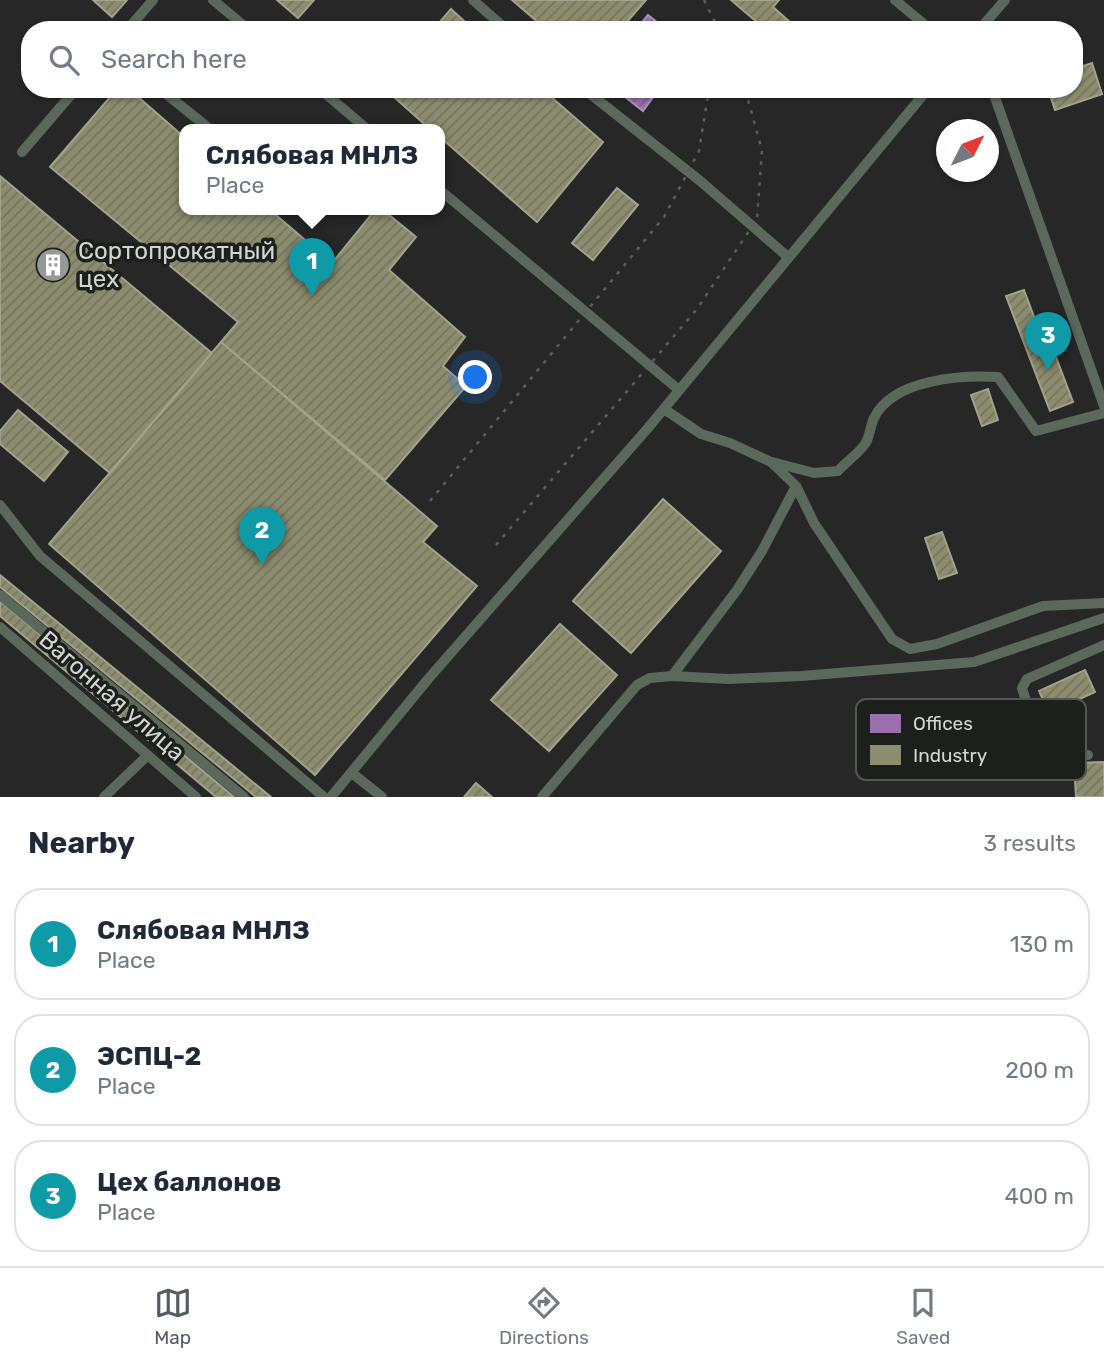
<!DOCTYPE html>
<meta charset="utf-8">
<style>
:root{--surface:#fff;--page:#f2f2f3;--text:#1f2937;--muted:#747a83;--line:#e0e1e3;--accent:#555b62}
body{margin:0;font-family:Rubik,sans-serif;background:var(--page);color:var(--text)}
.compass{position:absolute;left:936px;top:119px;width:63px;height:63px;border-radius:50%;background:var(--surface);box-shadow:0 2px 5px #0004;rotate:48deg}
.you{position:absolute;left:476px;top:378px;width:24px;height:24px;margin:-18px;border:5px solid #fff;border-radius:50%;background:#1a73e8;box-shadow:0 0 0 10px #1a73e833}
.badge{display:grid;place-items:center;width:46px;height:46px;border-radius:50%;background:var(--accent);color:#fff;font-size:23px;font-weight:700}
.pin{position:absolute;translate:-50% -58px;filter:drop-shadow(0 2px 4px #0008)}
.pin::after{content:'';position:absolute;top:37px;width:24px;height:21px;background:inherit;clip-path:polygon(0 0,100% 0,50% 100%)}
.popup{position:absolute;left:179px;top:124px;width:266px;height:91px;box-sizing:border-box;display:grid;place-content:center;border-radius:14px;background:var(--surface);filter:drop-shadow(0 2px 5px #0005);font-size:23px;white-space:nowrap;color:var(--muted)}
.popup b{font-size:26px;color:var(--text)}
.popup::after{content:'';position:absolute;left:50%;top:100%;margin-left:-14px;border:14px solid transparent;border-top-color:var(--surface)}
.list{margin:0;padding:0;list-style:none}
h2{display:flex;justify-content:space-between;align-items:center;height:91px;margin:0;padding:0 28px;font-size:30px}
h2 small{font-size:23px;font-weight:400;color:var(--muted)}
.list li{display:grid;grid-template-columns:46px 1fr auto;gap:21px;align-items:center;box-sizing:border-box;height:112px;margin:0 14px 14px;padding:0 14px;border:2px solid var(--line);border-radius:28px}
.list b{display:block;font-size:26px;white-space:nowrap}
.list p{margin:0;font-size:23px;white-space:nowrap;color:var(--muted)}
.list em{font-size:23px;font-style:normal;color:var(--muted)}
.icon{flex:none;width:38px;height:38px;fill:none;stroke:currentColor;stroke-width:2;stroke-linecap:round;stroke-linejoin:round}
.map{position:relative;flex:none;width:1104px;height:797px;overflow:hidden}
.search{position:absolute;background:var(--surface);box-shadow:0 2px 5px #0004;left:21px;right:21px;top:21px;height:77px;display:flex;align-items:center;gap:18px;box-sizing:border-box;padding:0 24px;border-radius:28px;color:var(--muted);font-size:26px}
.sheet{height:469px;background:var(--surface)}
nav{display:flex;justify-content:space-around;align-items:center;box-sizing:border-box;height:98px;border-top:2px solid var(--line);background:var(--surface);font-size:19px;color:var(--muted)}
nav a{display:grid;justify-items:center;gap:4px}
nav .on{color:var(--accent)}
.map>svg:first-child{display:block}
.offices{fill:url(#offices-hatch);stroke:#ab8fb7;stroke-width:2}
.industry{fill:url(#industry-hatch);stroke:#a2a28d;stroke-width:2}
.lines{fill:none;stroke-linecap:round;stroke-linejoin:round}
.minor{stroke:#5b685c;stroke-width:10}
.rail{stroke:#5a615b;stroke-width:2.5;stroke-dasharray:3.5 7;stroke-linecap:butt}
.labels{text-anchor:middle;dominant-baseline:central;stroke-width:7;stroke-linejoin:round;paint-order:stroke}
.poi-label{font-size:24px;fill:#d4d6d4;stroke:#1c1f1c;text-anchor:start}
.street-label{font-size:24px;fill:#d4d6d4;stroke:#1c1f1c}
.key{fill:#1c1f1c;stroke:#535653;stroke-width:2}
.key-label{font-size:19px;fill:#d4d6d4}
</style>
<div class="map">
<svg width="1104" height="797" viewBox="0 0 1104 797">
<defs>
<pattern id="offices-hatch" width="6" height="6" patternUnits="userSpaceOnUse" patternTransform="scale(1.75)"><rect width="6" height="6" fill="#9970ab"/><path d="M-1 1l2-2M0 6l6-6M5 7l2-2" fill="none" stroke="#7a5f86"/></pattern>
<pattern id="industry-hatch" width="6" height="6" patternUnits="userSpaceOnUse" patternTransform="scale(1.75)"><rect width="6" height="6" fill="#8c8c6e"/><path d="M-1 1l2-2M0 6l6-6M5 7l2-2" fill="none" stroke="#757560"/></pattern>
</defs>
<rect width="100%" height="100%" fill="#272727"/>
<!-- offices -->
<path class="offices" d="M648,15l19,15h-31z
M615,89h44l-16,22z"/>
<!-- industry -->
<path class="industry" d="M93,0h34l-15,17z
M277,0h37l-16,18z
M512,0h134l-26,30h-73z
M731,0h48l-6,7 26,23h-33z
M451,9l23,21h-41z
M1074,61l3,7 15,-5 10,31 -47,16 -7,-21h26z
M117,89h12l55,48v73h86l62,53 43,-53h8l33,27 -27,33 76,67 -22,29 23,20 -81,94 -164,-138 17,-20 -188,-155z
M385,89h157l61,53 -66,80 -97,-85v-7h-9z
M0,176l212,177 -102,120 -110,-92z
M617,188l21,17 -45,55 -21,-17z
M1024,290l15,40 6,-2 28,74 -23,9 -44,-115z
M221,342l216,184 -14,16 54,44 -162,189 -266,-231z
M988,389l10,31 -16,6 -11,-31z
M18,410l50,42 -24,29 -44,-37v-13z
M663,499l58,52 -90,102 -58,-52z
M942,532l15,41 -18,6 -14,-41z
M0,575l127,104 144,118h-15l-256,-210z
M0,601l234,196h-18l-216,-181z
M560,624l57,51 -68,76 -58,-51z
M1085,670l10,22 -46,21 -10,-22z
M1104,762v35h-28l-2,-34z
M476,783l16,14h-28z"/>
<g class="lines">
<!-- minor -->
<path class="minor" d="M213,0l36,30
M473,0l34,30
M895,0l36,30
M127,30l26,-30
M979,30l26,-30
M160,89l51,41
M320,89l48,41
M584,89l115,91 89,77
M992,89l112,317
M22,152l54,-63
M440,190l239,200
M312,210l3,3
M664,409l37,25 29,9 41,19 25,24 18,37 78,116 18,10 27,-5 106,-38 61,-3
M772,462l42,11 24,-2c8,-9 20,-17 27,-27 5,-7 5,-18 9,-26 19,-39 87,-43 124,-41l38,54 68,-18
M0,505l40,51 284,241
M0,595l244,202
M0,627l196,170
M672,676l65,-86 25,-39 34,-65
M1088,755c-8,-1 -21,0 -29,-3 -21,-10 -31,-44 -37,-64l5,-9 77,-34
M352,773l30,24
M104,797l44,-42
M331,797l98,-119 219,-250 280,-339
M542,797l95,-112 13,-7 22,-2 57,3 72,-3 173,-14 130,-44"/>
<!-- rail -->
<path class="rail" d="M704,0l15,30
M430,501l234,-284 35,-66 10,-62
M496,545l201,-236 60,-90 5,-69 -17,-61"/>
</g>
<!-- icons -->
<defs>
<g id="building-disc" transform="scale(1.75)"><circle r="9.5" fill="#979997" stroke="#1c1f1c"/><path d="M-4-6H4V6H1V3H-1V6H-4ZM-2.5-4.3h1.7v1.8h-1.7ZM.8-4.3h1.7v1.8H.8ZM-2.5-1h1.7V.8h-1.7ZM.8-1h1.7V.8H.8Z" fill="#fff"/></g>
</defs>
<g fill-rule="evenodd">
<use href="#building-disc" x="53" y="265"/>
</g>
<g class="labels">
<!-- poi labels -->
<g class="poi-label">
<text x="78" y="251">Сортопрокатный<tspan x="78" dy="28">цех</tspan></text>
</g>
<!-- street labels -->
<g class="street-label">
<text transform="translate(112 696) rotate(41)">Вагонная улица</text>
</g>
</g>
<!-- legend -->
<rect x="856" y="699" width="230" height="81" rx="10" class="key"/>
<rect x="870" y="714" width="31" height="19" fill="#9970ab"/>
<rect x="870" y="745" width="31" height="20" fill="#8c8c6e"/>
<g class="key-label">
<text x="913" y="730">Offices</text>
<text x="913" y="762">Industry</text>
</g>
</svg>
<svg class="compass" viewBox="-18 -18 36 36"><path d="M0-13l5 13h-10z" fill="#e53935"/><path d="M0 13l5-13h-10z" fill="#747a83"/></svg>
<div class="you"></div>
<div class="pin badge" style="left:312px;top:296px;background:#0f9aa8">1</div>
<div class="popup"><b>Слябовая МНЛЗ</b>Place</div>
<div class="pin badge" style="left:262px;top:565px;background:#0f9aa8">2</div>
<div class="pin badge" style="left:1048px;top:370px;background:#0f9aa8">3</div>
<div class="search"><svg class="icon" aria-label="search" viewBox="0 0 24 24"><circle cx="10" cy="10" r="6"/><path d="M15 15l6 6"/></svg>Search here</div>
</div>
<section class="sheet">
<h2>Nearby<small>3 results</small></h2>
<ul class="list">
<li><span class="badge" style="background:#0f9aa8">1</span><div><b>Слябовая МНЛЗ</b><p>Place</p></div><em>130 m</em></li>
<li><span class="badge" style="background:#0f9aa8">2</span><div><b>ЭСПЦ-2</b><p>Place</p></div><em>200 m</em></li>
<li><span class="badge" style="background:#0f9aa8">3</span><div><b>Цех баллонов</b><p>Place</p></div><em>400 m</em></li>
</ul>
</section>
<nav>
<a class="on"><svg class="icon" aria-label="map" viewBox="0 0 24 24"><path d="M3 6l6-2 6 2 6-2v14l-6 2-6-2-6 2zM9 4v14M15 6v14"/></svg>Map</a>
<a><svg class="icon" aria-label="directions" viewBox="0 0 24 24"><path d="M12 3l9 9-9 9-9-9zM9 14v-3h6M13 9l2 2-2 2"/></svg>Directions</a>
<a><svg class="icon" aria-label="saved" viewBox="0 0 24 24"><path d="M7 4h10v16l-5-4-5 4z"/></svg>Saved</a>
</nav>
